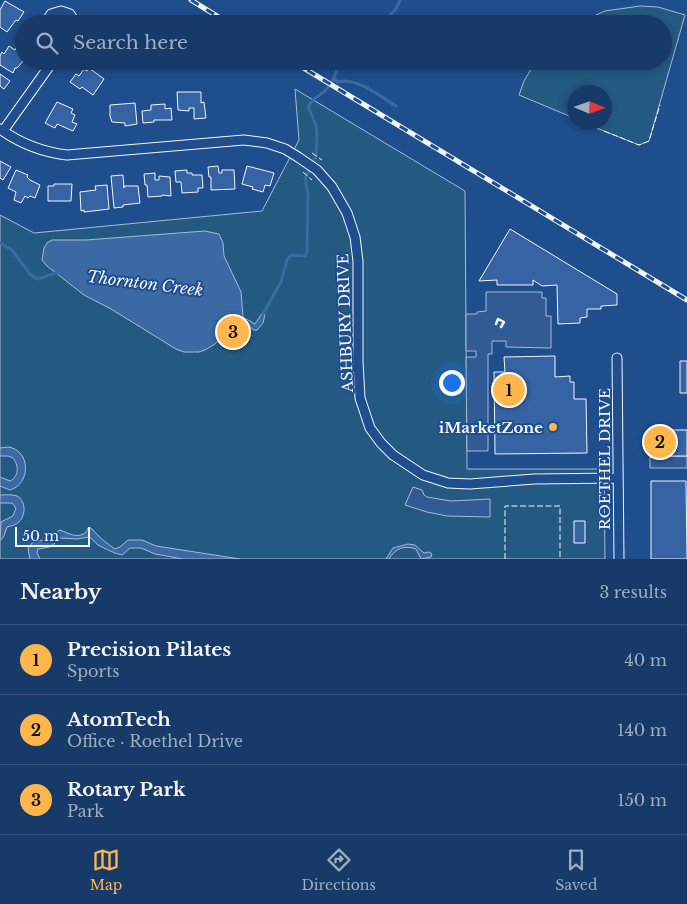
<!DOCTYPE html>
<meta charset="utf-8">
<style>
:root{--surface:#173a69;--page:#20416f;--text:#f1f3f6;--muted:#9eadc0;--line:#36547d;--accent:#ffb74d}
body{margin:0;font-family:"Libre Baskerville",serif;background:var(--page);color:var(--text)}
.compass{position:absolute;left:567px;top:85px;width:45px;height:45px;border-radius:50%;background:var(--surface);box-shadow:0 2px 8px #0003;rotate:92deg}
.scale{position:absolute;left:15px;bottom:12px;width:75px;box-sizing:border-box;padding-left:5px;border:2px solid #f2f6ff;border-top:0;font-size:14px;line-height:18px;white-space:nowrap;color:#f2f6ff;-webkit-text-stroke:4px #1f4e8c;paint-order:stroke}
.you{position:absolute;left:451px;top:382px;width:18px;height:18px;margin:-12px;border:4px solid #fff;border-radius:50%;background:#1a73e8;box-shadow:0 0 0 8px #1a73e833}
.badge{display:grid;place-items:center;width:32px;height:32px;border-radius:50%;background:var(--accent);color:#111;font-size:16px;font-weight:700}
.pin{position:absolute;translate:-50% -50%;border:2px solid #fff;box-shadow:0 1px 5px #0006}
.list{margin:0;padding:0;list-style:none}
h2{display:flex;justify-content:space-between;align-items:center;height:65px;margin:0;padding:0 20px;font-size:21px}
h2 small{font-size:16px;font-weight:400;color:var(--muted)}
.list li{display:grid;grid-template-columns:32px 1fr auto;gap:15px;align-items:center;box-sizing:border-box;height:70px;padding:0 20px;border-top:1px solid var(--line)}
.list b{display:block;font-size:19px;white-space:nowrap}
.list p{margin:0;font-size:16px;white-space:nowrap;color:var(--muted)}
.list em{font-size:16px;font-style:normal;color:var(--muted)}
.icon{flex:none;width:28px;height:28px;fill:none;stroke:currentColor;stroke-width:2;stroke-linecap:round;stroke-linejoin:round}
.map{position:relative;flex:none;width:687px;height:559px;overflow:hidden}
.search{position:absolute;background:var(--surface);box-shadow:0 2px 8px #0003;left:15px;right:15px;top:15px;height:55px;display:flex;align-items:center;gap:12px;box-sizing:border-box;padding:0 18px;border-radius:28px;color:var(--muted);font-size:19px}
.sheet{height:275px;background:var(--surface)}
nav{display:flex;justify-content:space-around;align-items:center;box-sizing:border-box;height:70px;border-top:1px solid var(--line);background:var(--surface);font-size:14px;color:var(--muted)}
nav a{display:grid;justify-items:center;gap:2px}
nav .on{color:var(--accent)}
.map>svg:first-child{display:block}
.green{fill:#245a82;stroke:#a8bbd7}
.parking{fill:#305b95;stroke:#a8bbd7}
.water{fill:#3b69a3;stroke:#a8bbd7}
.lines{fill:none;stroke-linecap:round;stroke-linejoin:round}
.stream{stroke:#3b69a3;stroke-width:3}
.building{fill:#3563a3;stroke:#f2f6ff}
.minor-casing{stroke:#f2f6ff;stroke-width:11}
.minor{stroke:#1f4e8c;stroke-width:9}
.rail-casing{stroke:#f2f6ff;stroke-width:5}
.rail{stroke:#1f4e8c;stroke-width:3;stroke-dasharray:9;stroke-linecap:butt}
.fence{stroke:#f2f6ff;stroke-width:1;stroke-dasharray:6 2.5;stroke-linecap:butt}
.wall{stroke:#f2f6ff;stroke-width:2.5}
.poi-dot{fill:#ffb74d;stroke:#1f4e8c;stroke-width:2}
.labels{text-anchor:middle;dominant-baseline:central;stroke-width:4;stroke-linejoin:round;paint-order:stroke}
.street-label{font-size:15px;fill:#f2f6ff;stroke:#1f4e8c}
.poi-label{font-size:15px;font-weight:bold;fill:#f2f6ff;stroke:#1f4e8c;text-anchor:end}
.water-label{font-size:16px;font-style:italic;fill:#f2f6ff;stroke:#1f4e8c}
</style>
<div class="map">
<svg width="687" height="559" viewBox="0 0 687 559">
<rect width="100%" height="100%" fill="#1f4e8c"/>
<!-- green -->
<path class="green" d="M640,6l18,1 27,8 -36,126 -10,4 -55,-22 20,-1v-30h-30v26l-55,-23 5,-14 12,-20h127v-37h-87l29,-13z
M295,89l170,102 2,278h137l1,90h-605v-344l34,18 228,-22 37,-71z"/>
<!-- parking -->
<path class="parking" d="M486,292h56v6h4v18h5v32l-45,-1v-6h-14v13h-4v97h-21l-1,-94h10v-6h-10v-37h11v-2l9,-1z
M687,456v12h-37v-11z
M413,487l9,3 2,5 3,2 24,4 39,-2v18l-43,-1 -20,-4 -22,-7z"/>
<!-- water -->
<path class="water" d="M205,231l14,3 4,9 1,13 17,36 2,25 12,7 8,-12 2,2 -2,9 -6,7h-4l-3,-4 -15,-1 -20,19 -10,6 -6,2h-15l-8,-3 -65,-40 -27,-14 -37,-29 -5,-6 2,-12 3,-5 5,-3h34z
M8,447c23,3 23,37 2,43l-10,-4v-9l10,4c9,-4 9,-16 3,-23l-5,-2h-8v-8z
M0,495c5,0 12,-1 17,1 9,5 9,19 2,26 -3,3 -8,4 -12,5l-3,9 -4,5 1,-19 12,-6 3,-8 -4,-5h-12z
M91,528c7,8 15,15 24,21l5,-2 8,-7h14l14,6 84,13h-57l-28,-5 -14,-6h-11l-8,7c-9,-2 -16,-6 -24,-10 -3,-2 -5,-6 -9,-8l-12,2 -16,-1 -11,9 -12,2 -1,4 3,6h-10l-2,-10 4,-6 14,-4 14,-9c8,3 17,9 25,3 6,-6 -2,-3 6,-5z
M408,544l7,1 9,8 5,-1 3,2 -1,3 -10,2 -5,-10c-11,-4 -21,-1 -27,10h-3l7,-11z"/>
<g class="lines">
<!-- stream -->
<path class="stream" d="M382,24l14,-15 4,-9
M334,79l4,3c17,-6 43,15 58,24
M0,243l12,7 18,24 7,5c8,-1 16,-7 21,-6
M263,314l18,-32 6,-22 4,-5 14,1 2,-4 1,-59 -3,-14 11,-23 1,-19 -1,-12 -7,-16v-4l5,-6 11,-8 7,-9 5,-12 8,-9"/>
</g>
<!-- building -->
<path class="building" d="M5,1l19,11 -6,9 -2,-1 -9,12 -7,-5v-17z
M9,46l6,4 2,-4 7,4v10l-7,8h-2l-2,5 -13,-8v-9l2,-4 2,2z
M101,61h18l-6,8z
M89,68l15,11 -11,16 -11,-8 -2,2 -10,-7 6,-8 3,2 5,-7 3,2z
M0,74l10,7 -6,8 -4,-3z
M177,92h24v11l3,-1 2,16 -12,1v-11h-5v3l-11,-1z
M57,102l16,7 -2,4 4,2 -3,7 5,2 -4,7 -16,-7 -2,4 -10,-5z
M135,103l2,21 -12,2v-3l-13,-1 -2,-6v-11z
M165,104v5l6,-1 1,12h-18v2l-11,1 -1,-12 9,-1v-5z
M0,161l11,6 -8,13 -3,-2z
M218,166l1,7h3v-3h12l1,19 -24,1v-13h-2l-1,-10z
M247,166l27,7 -4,13 -5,-1 -2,7 -11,-3 1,-2 -11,-3z
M16,170l12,5 -1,2 3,3 10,5 -5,13 -5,-2 -2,2 -3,-2 -4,7 -7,-3 2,-8 -8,-4z
M187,170v3h5v2h10l1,13h-5v4l-16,1 -1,-11h-5l-1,-11z
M155,173v7h4v-4l11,1 1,19 -9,-1v1l-14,1 -1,-12h-2l-1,-11z
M123,175l1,13v-2h14l2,17 -17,2v2l-9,1 -3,-32z
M54,184h18l-1,17h-23v-15h6z
M107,185l2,24 -25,3v-2l-3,1 -1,-19 16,-2 -1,-4z
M510,229l107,65v11l-16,1v3h-14v8l-7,1v5l-22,1 -1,-39 -15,1 -9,-6v5h-36v-5l-18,1z
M555,356v21l15,-1v6h4v17h12l1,54 -92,1 -1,-82h11l-1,-15z
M680,361h7v32h-7z
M650,430h20l1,26 -21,1z
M670,430h17v26h-16z
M651,481h35l1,78h-36z
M574,521h11v22h-11z"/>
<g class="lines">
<!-- minor casing -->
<g class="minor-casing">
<path id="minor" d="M45,24l6,-10 10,-3 9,3 6,10
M0,129c21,15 41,23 67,26l177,-15 23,3 18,6 13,8 19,13 15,17 15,26 8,24 3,24v100l2,37 10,30 11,15 12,12 30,20 25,8 22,1 64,-5 84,-1
M3,131l50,-70
M617,358l2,201"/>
</g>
<!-- minor -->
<use href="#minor" class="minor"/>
<!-- rail casing -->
<g class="rail-casing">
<path id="rail" d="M191,0l39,24
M292,61l395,239"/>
</g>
<!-- rail -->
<use href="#rail" class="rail"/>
<!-- fence -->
<path class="fence" d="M604,131l35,14 10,-4 11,-36
M312,153l10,7
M303,172l9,8
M505,559v-53h55v53"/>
<!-- wall -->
<path class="wall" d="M496,324l2,-5 6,3 -3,5"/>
</g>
<!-- markers -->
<circle class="poi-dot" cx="553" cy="427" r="5"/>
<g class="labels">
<!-- street labels -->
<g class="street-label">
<text transform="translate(345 323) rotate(-92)">ASHBURY DRIVE</text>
<text transform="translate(604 459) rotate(-90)">ROETHEL DRIVE</text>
</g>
<!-- poi labels -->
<g class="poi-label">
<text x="543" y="427">iMarketZone</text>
</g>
<!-- water labels -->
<g class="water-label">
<text transform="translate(145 283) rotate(7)">Thornton Creek</text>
</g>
</g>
</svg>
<svg class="compass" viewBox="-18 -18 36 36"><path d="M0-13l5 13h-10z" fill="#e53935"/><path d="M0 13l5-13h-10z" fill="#9eadc0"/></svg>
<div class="scale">50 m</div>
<div class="you"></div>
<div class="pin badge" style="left:509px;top:390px">1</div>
<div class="pin badge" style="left:660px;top:442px">2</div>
<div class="pin badge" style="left:233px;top:332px">3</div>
<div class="search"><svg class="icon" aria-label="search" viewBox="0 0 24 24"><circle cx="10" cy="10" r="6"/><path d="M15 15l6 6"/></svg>Search here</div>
</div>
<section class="sheet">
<h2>Nearby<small>3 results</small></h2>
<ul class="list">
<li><span class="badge">1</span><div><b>Precision Pilates</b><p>Sports</p></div><em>40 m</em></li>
<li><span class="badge">2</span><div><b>AtomTech</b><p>Office · Roethel Drive</p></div><em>140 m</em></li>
<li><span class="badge">3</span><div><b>Rotary Park</b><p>Park</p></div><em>150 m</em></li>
</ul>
</section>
<nav>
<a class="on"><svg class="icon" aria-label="map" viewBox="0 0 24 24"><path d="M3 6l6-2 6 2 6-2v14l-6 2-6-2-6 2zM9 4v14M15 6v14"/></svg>Map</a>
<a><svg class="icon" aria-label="directions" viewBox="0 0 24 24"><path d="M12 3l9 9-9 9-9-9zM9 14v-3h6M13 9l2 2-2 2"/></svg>Directions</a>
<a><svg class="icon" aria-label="saved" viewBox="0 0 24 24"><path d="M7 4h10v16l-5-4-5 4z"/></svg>Saved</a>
</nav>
